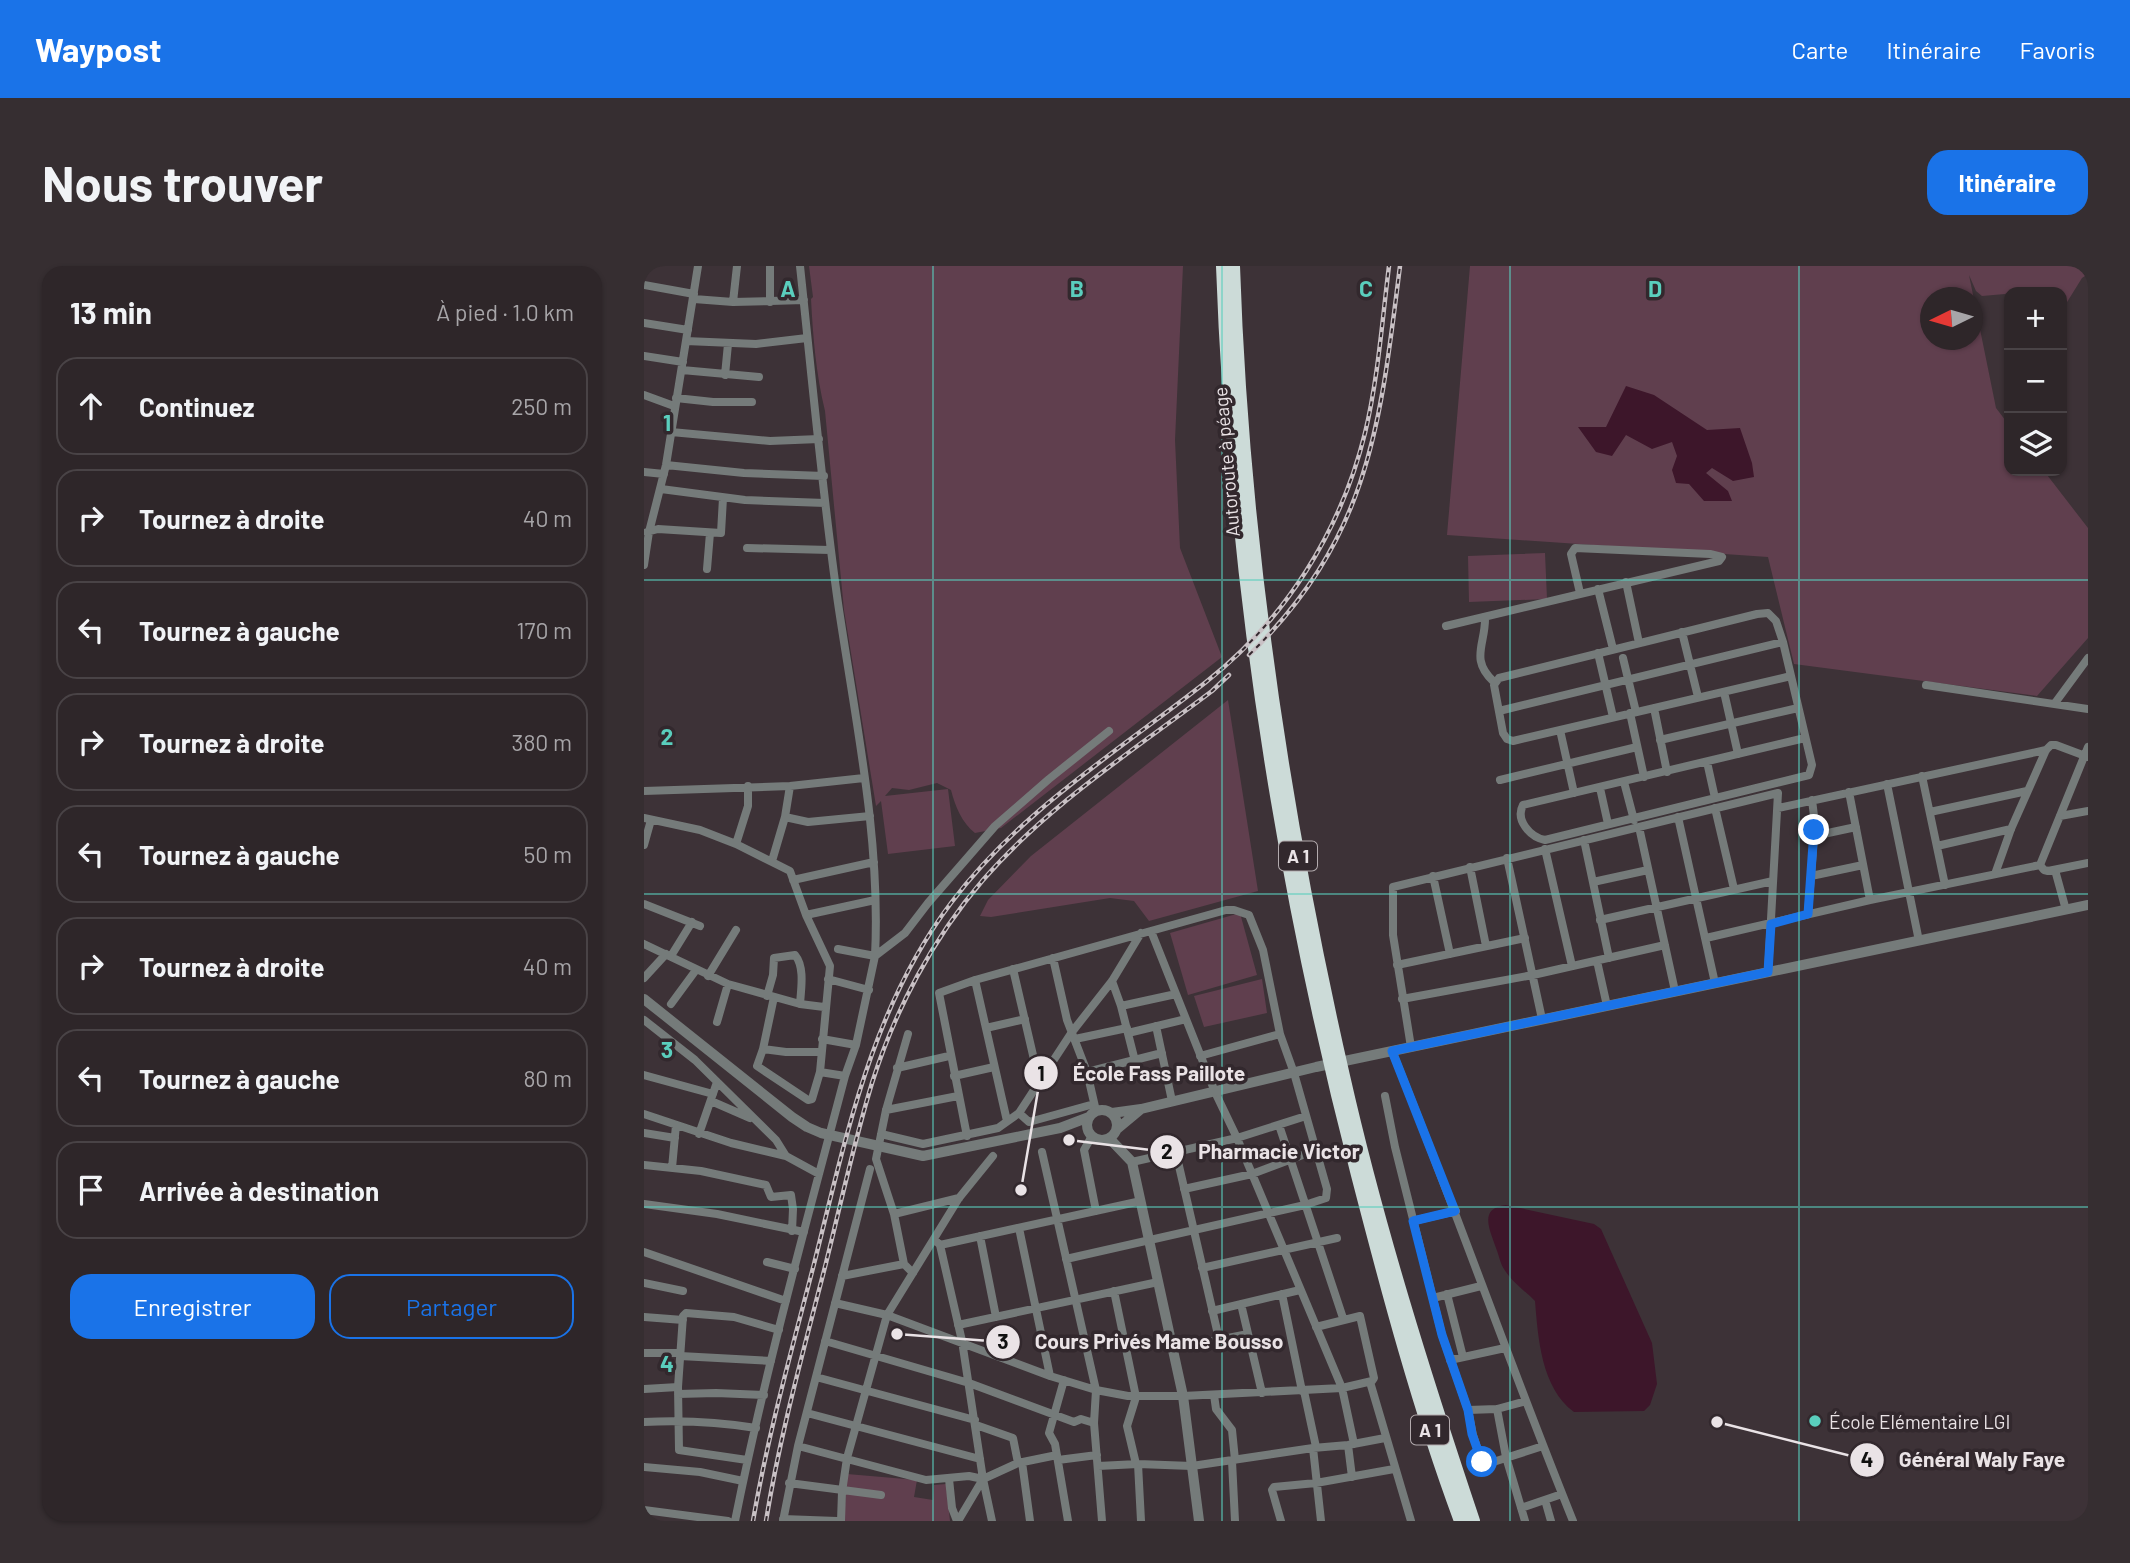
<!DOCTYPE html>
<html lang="fr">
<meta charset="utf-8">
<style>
:root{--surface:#2e2629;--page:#362e31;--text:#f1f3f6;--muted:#a7a5a8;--line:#494346;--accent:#1a73e8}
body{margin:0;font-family:Barlow,sans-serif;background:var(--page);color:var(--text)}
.controls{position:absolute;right:21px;top:21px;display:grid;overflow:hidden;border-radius:14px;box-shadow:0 2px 5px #0004}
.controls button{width:63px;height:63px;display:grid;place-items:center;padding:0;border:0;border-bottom:2px solid var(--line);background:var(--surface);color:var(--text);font:35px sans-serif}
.compass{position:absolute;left:1276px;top:21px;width:63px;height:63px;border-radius:50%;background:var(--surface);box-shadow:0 2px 5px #0004;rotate:265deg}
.stop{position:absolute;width:21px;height:21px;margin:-16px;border:5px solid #1a73e8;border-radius:50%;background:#fff}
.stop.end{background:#1a73e8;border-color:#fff;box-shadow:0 2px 7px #0008}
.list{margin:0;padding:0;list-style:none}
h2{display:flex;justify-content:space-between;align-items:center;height:91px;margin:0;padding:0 28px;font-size:30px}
h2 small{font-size:23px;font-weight:400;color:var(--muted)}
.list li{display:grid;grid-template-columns:46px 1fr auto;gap:21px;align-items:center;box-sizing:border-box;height:98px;margin:0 14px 14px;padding:0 14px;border:2px solid var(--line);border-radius:21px}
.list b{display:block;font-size:26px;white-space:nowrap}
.list em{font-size:23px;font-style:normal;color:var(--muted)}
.actions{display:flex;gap:14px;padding:21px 28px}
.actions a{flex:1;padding:16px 0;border:2px solid var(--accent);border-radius:21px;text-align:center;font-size:24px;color:var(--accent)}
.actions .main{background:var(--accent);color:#fff}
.icon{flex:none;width:38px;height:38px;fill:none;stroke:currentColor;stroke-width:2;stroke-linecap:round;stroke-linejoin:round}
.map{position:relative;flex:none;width:1444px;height:1255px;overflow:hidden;border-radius:21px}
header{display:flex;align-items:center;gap:42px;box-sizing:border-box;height:98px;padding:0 35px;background:var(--accent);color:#fff}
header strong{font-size:33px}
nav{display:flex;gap:38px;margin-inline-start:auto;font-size:24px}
.intro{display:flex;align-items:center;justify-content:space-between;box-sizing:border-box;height:168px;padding:0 42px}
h1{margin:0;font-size:49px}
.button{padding:18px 32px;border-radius:21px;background:var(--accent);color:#fff;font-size:24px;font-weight:700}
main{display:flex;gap:42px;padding:0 42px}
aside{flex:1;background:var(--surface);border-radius:21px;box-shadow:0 2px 5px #0004}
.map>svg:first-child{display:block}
.green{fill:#603f4e;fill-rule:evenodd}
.water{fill:#3d162a}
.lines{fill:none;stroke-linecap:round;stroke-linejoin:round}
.minor{stroke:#757b7a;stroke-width:8}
.tertiary{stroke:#757b7a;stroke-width:10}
.motorway{stroke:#ccdbd8;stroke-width:14}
.rail-casing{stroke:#c9c1c5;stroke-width:4.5}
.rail{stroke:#32282d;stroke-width:2;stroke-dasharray:5;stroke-linecap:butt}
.route{stroke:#1a73e8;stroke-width:9}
.grid{fill:none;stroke:#5acebd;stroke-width:2;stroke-opacity:0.55}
.poi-dot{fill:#5acebd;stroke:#32282d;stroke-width:2.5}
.labels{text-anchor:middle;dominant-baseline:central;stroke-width:7;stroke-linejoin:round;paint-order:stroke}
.shield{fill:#32282d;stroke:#b3abae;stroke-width:2}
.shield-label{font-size:18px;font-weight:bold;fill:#eae3e6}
.street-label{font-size:19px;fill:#eae3e6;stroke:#32282d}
.poi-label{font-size:19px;fill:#eae3e6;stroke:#32282d;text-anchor:start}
.grid-label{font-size:23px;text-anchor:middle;font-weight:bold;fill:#5acebd;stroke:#32282d;stroke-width:7;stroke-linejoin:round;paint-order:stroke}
.leader{fill:none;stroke:#eae3e6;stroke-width:2.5}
.callout-dot{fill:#eae3e6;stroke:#32282d;stroke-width:2.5}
.mark-label{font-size:21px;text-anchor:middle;font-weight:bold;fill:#111}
.callout-label{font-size:21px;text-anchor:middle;font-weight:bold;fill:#eae3e6;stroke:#32282d;stroke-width:7;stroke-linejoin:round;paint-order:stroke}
</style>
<header>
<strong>Waypost</strong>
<nav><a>Carte</a><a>Itinéraire</a><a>Favoris</a></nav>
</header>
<div class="intro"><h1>Nous trouver</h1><a class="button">Itinéraire</a></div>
<main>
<aside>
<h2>13 min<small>À pied · 1.0 km</small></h2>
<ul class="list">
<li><svg class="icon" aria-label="ahead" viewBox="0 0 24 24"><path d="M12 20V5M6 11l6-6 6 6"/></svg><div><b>Continuez</b></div><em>250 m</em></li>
<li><svg class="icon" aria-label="right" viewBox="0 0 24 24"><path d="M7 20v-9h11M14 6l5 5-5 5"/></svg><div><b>Tournez à droite</b></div><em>40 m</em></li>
<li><svg class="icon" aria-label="left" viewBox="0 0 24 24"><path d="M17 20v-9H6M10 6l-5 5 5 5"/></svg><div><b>Tournez à gauche</b></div><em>170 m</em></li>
<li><svg class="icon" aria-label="right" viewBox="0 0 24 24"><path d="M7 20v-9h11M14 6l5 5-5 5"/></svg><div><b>Tournez à droite</b></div><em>380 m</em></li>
<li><svg class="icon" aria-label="left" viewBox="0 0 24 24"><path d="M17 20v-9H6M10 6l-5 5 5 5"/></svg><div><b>Tournez à gauche</b></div><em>50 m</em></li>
<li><svg class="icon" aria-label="right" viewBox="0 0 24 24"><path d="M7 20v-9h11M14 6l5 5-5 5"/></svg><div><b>Tournez à droite</b></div><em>40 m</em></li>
<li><svg class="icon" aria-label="left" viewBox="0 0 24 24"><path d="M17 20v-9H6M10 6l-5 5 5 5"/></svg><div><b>Tournez à gauche</b></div><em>80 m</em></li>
<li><svg class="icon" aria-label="arrive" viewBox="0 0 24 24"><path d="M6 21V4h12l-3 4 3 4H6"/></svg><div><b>Arrivée à destination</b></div></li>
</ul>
<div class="actions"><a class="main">Enregistrer</a><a>Partager</a></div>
</aside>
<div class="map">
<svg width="1444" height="1255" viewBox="0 0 1444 1255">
<rect width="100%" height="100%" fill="#3d3237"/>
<!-- green -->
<path class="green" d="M165,0h374l-8,174 5,108 42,109 -221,171 -26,5c-13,-10 -20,-27 -24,-43l-14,-7 -28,7 -17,-2 -7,8 63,-7 7,57 -67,8 -7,-53 -5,5 -32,-196 -19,-199c-9,-37 -12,-74 -14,-112l2,-2z
M826,0h618v8l-6,4 -18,29h-2v-15h-27l-15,-5 -15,7 -23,2 -6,-5 -7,-16 27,133 13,17v46h35l44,57v110l-51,58 -243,-32 -26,-107 -321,-22zM1286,32h42v42h-42z
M901,287l2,46 -78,3 -1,-46z
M584,434l30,191 -109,30 -15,-20 -24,-3 -119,19 -11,-1 8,-16 43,-44z
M596,647l17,62 -69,20 -18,-62z
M618,713l5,34 -63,14 -10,-31z
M203,1208l70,6 -3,17 19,3 1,-15 12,-1 4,37h-106z"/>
<!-- water -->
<path class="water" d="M982,120l28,9 53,35 33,-2 12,35 2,14 -21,4 -21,-13 -6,5 22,18 4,10h-28l-15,-17 -13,-1 -4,-13 5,-14 -5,-14 -20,7 -26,-14 -14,21 -16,-4 -18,-25h28z
M862,939l88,19 7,5 51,114 5,41 -7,21 -6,6 -70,1c-33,-24 -36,-75 -39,-111 -10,-10 -24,-20 -31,-32 -4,-6 -5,-14 -8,-21 -6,-18 -18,-40 10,-43z"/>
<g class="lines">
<!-- minor -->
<path class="minor" d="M126,0v36
M156,0c12,112 22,225 38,337 17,116 43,235 37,353l-37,-7
M0,19l50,9
M50,33l39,3 71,-2
M89,36l4,-36
M0,57l44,7
M42,75l70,3 51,-6
M0,90l39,6
M38,104l77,7
M81,109l3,-31
M0,129l30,11
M32,132l37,4h39
M27,166l99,9 49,-2
M22,199l78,8 80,3
M0,206l20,2
M17,223l84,11 80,3
M3,266l11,-3 63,4 2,-35
M103,282l83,2
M0,299l5,-33 17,-67 32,-199
M63,303l3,-36
M982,316l13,61
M954,323l15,60
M841,351c1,27 -16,42 9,65
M802,360l273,-65 3,-4 -12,-3 -135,-6 -4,6 9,39
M1038,366l16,65
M954,387l15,64
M979,392l13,54
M1147,410l-278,65 -6,-2 -4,-6 -9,-48 5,-7 258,-64 11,-1 8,8 7,21 29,123 -3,10 -264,65c-15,-3 -30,-20 -22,-35l282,-67
M1282,419l162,24
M1080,426l14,62
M1411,437l33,-45
M1010,442l13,64
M855,445l284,-69
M986,447l14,64
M916,464l14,63
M1016,474l138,-32
M1444,481l-48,118 4,5 4,1 40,-8
M1063,496l8,36
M1278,510l23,109
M856,514l137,-33
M980,516l10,38
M1243,518l32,157
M956,522l8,36
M0,525l146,-5 74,-8
M1205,526l21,108
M1071,542l19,81
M1134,542l268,-58
M1286,546l97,-21
M1416,550l28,-5
M141,551l23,5 62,-6
M1034,551l37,166
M0,552l56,12 36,14 54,27 16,44 24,51 -10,106 -8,27 -4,1 -51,-34 6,-17 11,-52
M995,561l36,164
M1170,570l42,-9
M940,574l25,118
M92,578l12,-38v-20
M0,579l7,-25
M1293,580l74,-17
M901,583l27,117
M863,592l35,161
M128,595l13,-44 5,-31
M826,601l16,79
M1411,604l11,40
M1351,608l16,-45 35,-79 5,-5h5l32,12
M789,610l17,78
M1167,610l52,-11
M149,614l81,-18
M949,616l55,-12
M0,638l56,22
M1164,648l7,-90 -3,-24
M162,649l69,-15
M956,654l173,-39
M507,665l64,161 22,46 105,250 12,56
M1062,672l164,-38 170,-35
M0,678l84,40 72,20 24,3
M27,690l21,-34
M409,692l14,62 20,52 9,39
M953,695l10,45
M753,699l128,-27
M369,703l26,112
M64,710l28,-46
M0,712l22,-24
M184,713l41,11
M331,714l32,141
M468,715l9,25 14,55
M123,730l6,-21 1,-17 21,-3c10,12 6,34 5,49
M758,733l131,-24 132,-30
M27,738l25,-34
M477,740l55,-12
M0,754l51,40 81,80 10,16 33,18
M73,756l11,-38
M512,760l16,75
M342,762l39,-9
M484,767l58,-14
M264,768l-22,76 -10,49 18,55 10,50 9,9
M178,773l34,6
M431,773l52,-11
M767,781l-18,-112v-48l385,-94 -10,180
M119,783l23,3h34
M748,785c63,156 118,314 181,470
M556,790l80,-22
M253,802l52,-12
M176,806l25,4
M443,806l75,-19
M0,809l69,19
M310,810l40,-9
M741,830l10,51 47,188 26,75 5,25 8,25 6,4 56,-18
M67,835l39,17
M242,844l72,-14
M375,847l10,9 65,-18
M0,848l87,29 55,13
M635,859l64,193
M0,867l31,5
M55,868l18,-52
M237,868l42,10 75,-16 21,-15 53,-81 40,-51 29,-48
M323,870l-28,-143 36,-13 251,-70h8l15,5 14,35 17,84 14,39 33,116 -1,9 -21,7 -239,54
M448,870l-8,14 12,61
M398,886l54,238 -2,33 8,98
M532,887l43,186
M488,896l105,-24 69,-22
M0,899l57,6 65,14 5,12 20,-2 2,14 -1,22
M28,902l4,-43
M540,923l68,-15 64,-24
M0,938l73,10 87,18
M250,948l65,-16
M769,955l43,-10
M375,962l31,148
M336,970l16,81
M290,973l6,6 22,96 21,138 9,42
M296,979l201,-44
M0,986l142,49
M123,996l28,7
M558,1002l135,-30
M198,1010l62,-12
M0,1017l39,8
M470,1025l22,106 -9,29 9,38
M638,1028l20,97
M803,1028l16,63
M789,1032l48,-12
M191,1037l52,12 163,61 46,14 32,6h55l159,-8 30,-7 2,-3 -14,-62 -44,11
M597,1038l21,89
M568,1045l88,-21
M0,1051l39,3
M314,1059l200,-43
M181,1075l144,42 105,39 7,-3 13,4
M529,1083l75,-15
M0,1087h36
M36,1090l91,5
M806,1094l55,-12
M172,1111l159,43
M420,1114l-15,53 6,11 13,77
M726,1116l41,139
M0,1123l34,-2
M660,1125l12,56
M34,1128l38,-1 48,2
M570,1129l2,14 16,21 3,30
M853,1143l9,48 19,64
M824,1144l29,-1 29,-8
M163,1147l173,46
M0,1156c38,-2 75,0 112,6
M332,1159l37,13 5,25
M704,1179l4,32
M154,1180l128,34 43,-4 14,3
M669,1182l8,73
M103,1194l-68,-10 -1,-63 5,-71 3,-3 48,4 45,13
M414,1194l39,-5
M588,1195l3,60
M378,1196l8,59
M494,1198l3,57
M454,1200l40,-2 54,2 121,-18 35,-3 37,-7
M0,1201l56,5 43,9
M305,1213l3,29 5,13
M145,1217l92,12
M901,1234l6,21
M877,1242l41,-14
M0,1244l84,11
M139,1253l54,2
M91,1255c30,-150 71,-297 110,-445l11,-31 19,-89 30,-23 23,-30 67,-77 54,-47 60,-48
M139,1255l15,-75 72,-277
M197,1255l1,-29 5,-34 40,-143 72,-117 34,-42
M314,1255l25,-42 35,-16 39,-8
M637,1255l-9,-31 2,-3 42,-4 78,-14"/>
<!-- tertiary -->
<path class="tertiary" d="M0,733l148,118 15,10 14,6 102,23 137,-28 29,-11
M443 859a15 15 0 1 1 30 0a15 15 0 1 1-30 0Z
M468,847l29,-4 175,-42 772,-162
M472,864l24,-20
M465,872l23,24 51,234 16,125"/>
<!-- motorway -->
<path class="motorway" d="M579,0c11,308 58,612 135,909 30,116 61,233 103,346
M589,0c9,272 49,544 110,810 34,150 81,299 130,445"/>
<!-- rail casing -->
<g class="rail-casing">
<path id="rail" d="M605,389c121,-118 131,-230 151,-389
M109,1255c15,-87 39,-172 61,-257 32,-126 57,-255 137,-361 69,-92 166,-151 255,-221 79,-62 135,-151 159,-249 13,-54 17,-111 24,-167
M122,1255c14,-87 38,-172 60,-258 15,-60 28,-121 46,-180 23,-73 61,-145 111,-203 65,-75 151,-130 229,-189l17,-16"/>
</g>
<!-- rail -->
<use href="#rail" class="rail"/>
</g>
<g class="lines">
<!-- route -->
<path class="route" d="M838,1196l-10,-28 -4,-24 -26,-75 -29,-114 42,-10 -63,-160 376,-79 3,-48 37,-10 6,-84"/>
</g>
<!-- grid -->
<path class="grid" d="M289,0v1255M578,0v1255M866,0v1255M1155,0v1255M0,314h1444M0,628h1444M0,941h1444"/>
<!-- markers -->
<circle class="poi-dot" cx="1171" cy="1155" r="7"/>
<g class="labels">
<!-- shield labels -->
<g class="shield">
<rect x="635" y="575.5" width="38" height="29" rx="5"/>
<rect x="767" y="1149.5" width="38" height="29" rx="5"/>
</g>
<g class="shield-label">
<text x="654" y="590">A 1</text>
<text x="786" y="1164">A 1</text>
</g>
<!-- street labels -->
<g class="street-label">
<text transform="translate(582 196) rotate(-95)">Autoroute à péage</text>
</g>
<!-- poi labels -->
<g class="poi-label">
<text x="1185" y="1155">École Elémentaire LGI</text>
</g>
</g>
<g class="grid-label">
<text x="144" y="31">A</text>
<text x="433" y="31">B</text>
<text x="722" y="31">C</text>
<text x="1011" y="31">D</text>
<text x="23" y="165">1</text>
<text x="23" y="479">2</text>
<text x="23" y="792">3</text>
<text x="23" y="1106">4</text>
</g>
<!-- callouts -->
<path class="leader" d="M377 924L397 807M425 874L523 886M253 1068L359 1076M1073 1156L1223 1194"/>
<g class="callout-dot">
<circle cx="377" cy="924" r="7"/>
<circle cx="425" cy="874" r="7"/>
<circle cx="253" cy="1068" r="7"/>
<circle cx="1073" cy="1156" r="7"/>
<circle cx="397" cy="807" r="18"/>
<circle cx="523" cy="886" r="18"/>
<circle cx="359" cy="1076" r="18"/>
<circle cx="1223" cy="1194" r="18"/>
</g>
<g class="mark-label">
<text x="397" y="815">1</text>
<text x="523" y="893">2</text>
<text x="359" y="1083">3</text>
<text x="1223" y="1201">4</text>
</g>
<g class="callout-label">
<text x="515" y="815">École Fass Paillote</text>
<text x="635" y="893">Pharmacie Victor</text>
<text x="515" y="1083">Cours Privés Mame Bousso</text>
<text x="1338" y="1201">Général Waly Faye</text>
</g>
</svg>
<div class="controls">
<button>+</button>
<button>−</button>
<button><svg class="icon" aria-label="layers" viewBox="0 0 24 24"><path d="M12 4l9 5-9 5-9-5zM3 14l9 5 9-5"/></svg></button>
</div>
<svg class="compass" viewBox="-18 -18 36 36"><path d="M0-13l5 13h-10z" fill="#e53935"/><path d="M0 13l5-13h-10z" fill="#a7a5a8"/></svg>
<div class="stop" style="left:838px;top:1196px"></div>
<div class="stop end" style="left:1170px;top:564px"></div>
</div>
</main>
